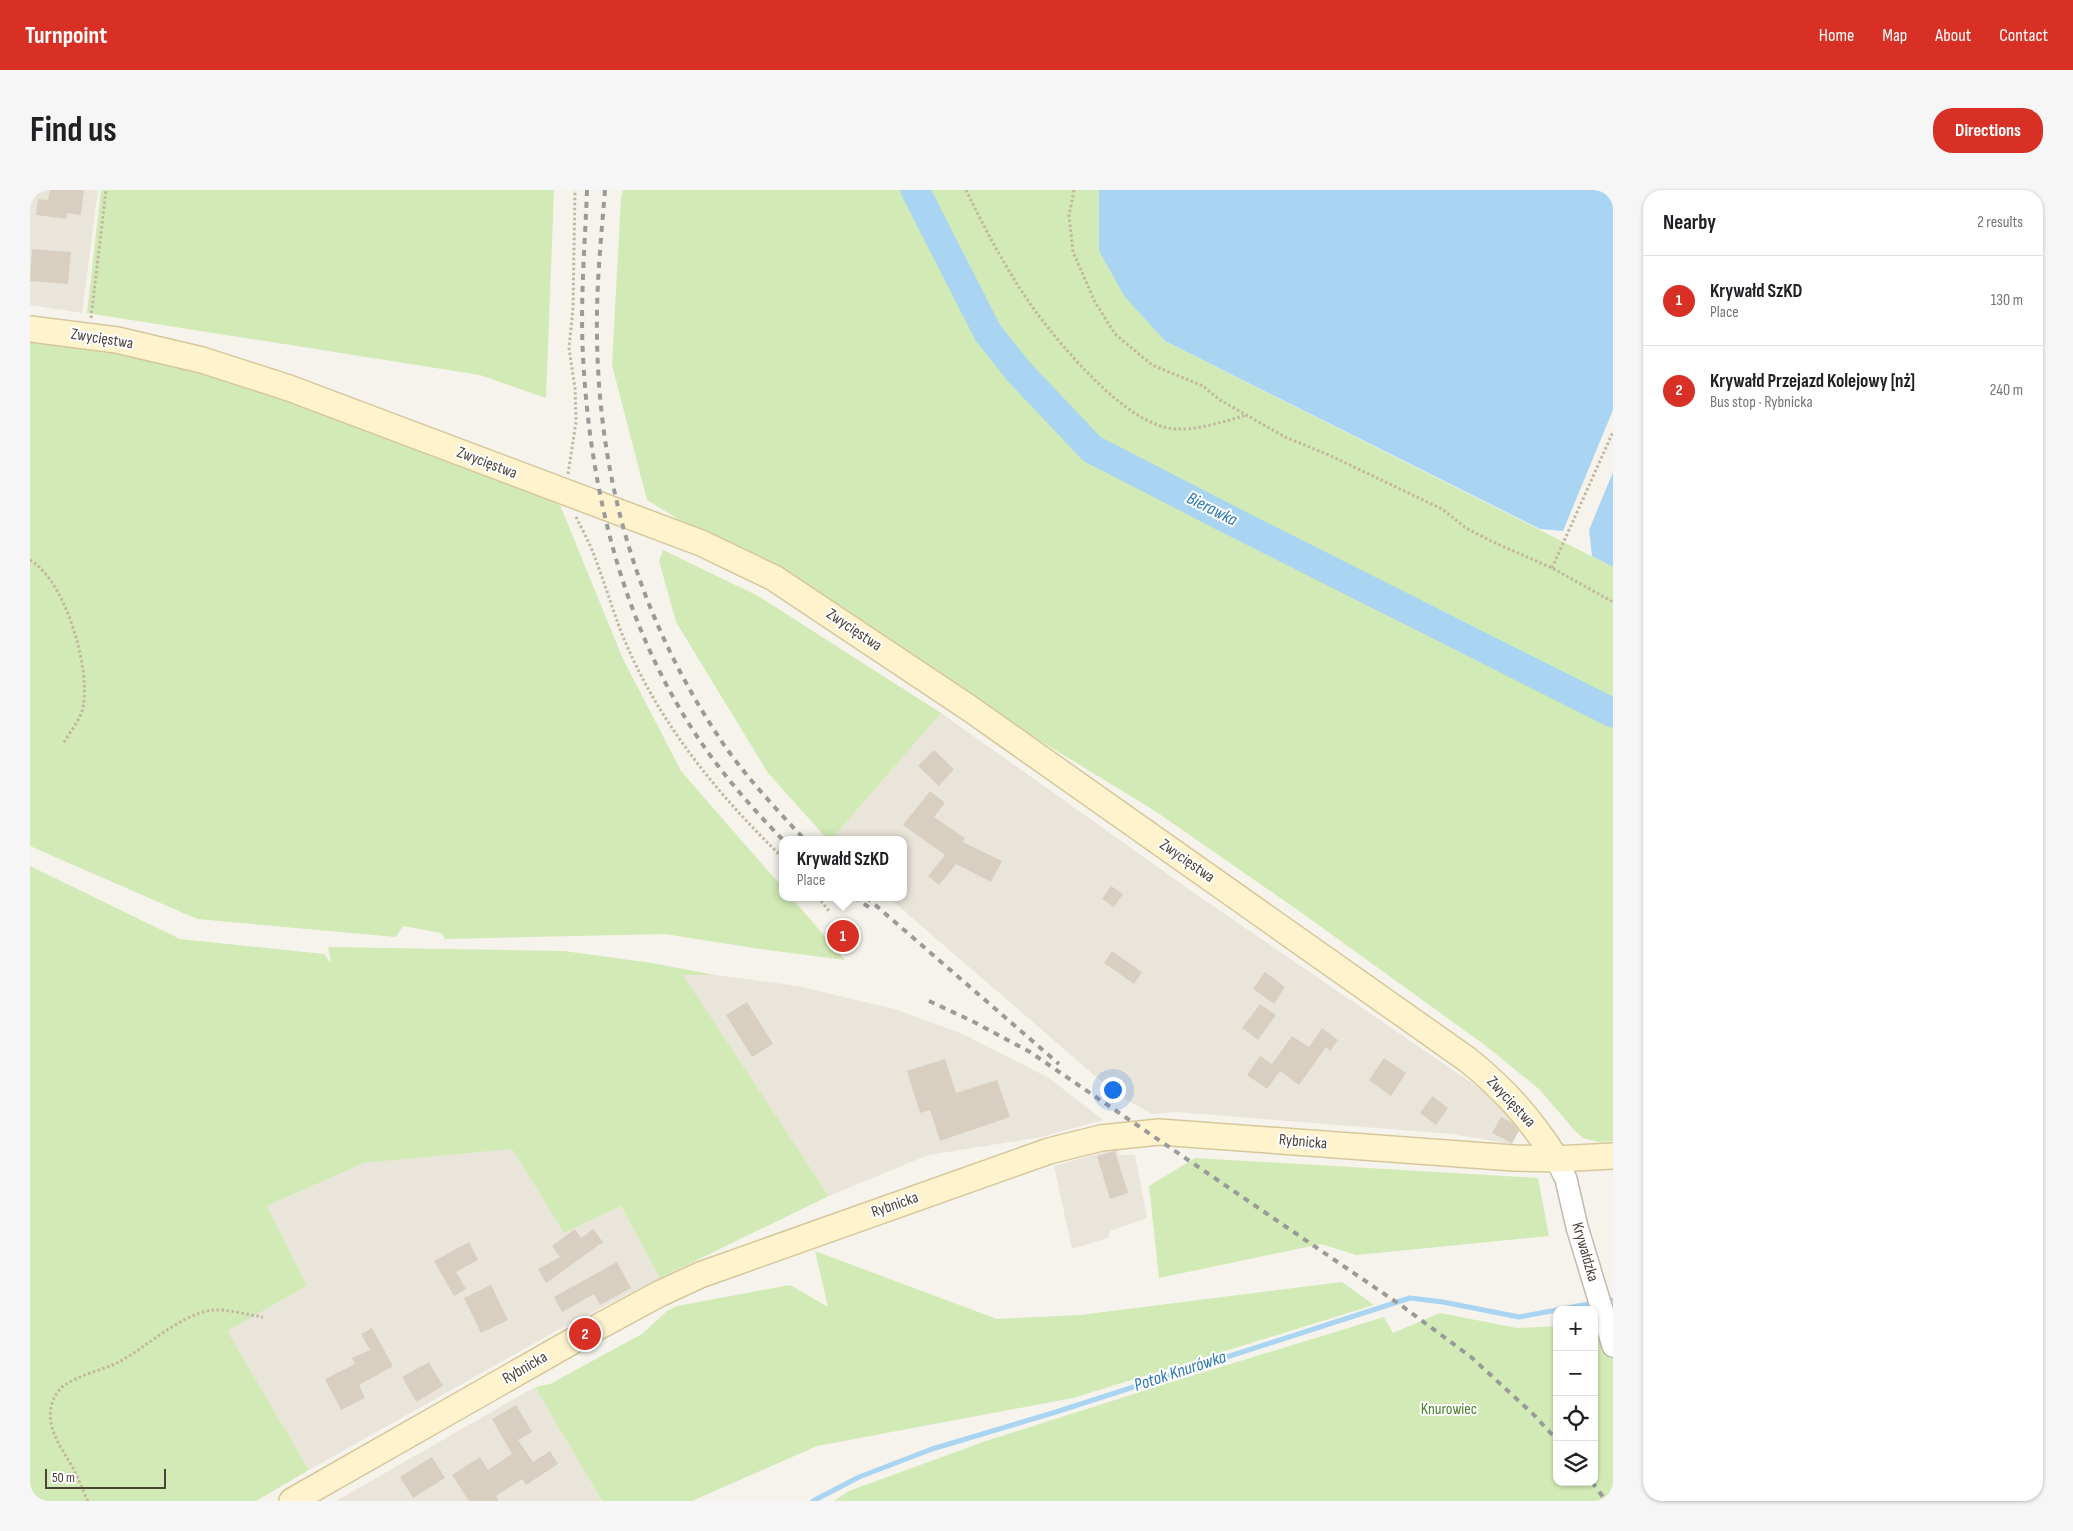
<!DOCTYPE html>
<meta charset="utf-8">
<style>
:root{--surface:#fff;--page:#f6f6f6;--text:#202124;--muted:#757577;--line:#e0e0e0;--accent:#d93025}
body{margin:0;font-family:"Sofia Sans Condensed",sans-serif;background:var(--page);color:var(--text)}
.controls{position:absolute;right:15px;bottom:15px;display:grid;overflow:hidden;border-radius:10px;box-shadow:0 1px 4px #0004}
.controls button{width:45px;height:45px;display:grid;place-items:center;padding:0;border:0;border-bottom:1px solid var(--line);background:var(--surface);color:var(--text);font:25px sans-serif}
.scale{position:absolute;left:15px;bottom:12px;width:121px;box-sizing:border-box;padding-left:5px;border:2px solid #4b4439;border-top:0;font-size:14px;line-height:18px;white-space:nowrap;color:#4b4439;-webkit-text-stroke:4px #fff;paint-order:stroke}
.you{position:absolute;left:1082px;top:899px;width:18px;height:18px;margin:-12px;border:4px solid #fff;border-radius:50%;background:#1a73e8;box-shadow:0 0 0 8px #1a73e833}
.badge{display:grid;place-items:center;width:32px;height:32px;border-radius:50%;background:var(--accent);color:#fff;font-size:16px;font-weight:700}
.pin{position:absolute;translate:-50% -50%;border:2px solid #fff;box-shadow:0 1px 5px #0006}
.popup{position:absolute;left:749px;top:646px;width:128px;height:65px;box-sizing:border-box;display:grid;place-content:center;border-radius:10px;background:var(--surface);filter:drop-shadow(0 1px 4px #0005);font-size:16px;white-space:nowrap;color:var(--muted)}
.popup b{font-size:19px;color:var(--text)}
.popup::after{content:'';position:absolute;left:50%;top:100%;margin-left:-10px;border:10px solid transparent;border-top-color:var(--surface)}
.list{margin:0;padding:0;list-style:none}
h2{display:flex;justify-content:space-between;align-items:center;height:65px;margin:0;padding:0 20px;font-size:21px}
h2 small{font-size:16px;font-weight:400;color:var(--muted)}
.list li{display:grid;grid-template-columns:32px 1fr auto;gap:15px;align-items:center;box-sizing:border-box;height:90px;padding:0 20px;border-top:1px solid var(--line)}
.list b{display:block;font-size:19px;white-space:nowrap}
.list p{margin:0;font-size:16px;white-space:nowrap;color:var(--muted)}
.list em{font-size:16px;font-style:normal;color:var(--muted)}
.icon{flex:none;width:28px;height:28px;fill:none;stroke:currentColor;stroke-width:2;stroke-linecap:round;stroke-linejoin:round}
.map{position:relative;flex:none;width:1583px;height:1311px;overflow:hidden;border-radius:20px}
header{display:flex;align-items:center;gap:30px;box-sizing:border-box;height:70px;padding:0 25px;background:var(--accent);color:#fff}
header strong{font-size:24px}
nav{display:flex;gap:28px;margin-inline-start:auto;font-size:18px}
.intro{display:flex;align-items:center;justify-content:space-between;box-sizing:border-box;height:120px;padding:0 30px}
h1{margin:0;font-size:35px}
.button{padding:12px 22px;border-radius:20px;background:var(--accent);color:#fff;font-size:18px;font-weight:700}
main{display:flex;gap:30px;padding:0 30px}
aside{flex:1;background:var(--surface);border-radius:20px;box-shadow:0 1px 4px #0004}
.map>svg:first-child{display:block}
.residential{fill:#eae5da}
.green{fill:#d2eab5}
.water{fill:#a9d4f2}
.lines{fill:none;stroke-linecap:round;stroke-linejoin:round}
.stream{stroke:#a9d4f2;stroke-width:5}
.river{stroke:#a9d4f2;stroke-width:29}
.building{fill:#d8cfc1}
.tertiary-casing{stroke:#c2bbae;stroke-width:24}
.secondary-casing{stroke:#d6c79b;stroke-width:28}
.path{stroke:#c4b79f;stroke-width:3;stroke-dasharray:2.5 2.5;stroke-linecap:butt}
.tertiary{stroke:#fff;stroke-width:21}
.secondary{stroke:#fff3cd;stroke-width:25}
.rail{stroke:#9a9a9a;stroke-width:4;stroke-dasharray:6 6;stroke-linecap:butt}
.labels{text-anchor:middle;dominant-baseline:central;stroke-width:4;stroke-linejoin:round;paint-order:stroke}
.street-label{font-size:16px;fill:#4b4439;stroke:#fff}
.park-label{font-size:16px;fill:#4a7f2a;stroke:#fff}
.water-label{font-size:18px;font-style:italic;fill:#2e7ab2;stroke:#fff}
</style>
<header>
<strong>Turnpoint</strong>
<nav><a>Home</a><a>Map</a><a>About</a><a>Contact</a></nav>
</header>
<div class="intro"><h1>Find us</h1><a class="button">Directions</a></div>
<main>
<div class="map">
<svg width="1583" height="1311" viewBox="0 0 1583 1311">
<rect width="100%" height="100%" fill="#f6f3ec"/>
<!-- residential -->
<path class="residential" d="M0,0h68l-16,123 -52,-8z
M911,523l259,184 285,195 24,20 11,16 -8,16 -61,-10 -275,-22 -24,2 -36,-20 -228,-197h15v-57h-72z
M653,785h32l83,11 100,24 67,25 84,43 54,42 -62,17 -113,18 -99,41z
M1087,958l2,7h16l12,63 -37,13 -2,7 -36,11 -18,-83z
M482,959l52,84 57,-27 39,72 -102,52 -249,140 -83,-139 81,-45 -40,-80 97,-43z
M505,1197l67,114h-266z"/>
<!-- green -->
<path class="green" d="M71,0h453l-8,208 -66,-23 -393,-62z
M593,0h476v61l66,90 448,226v574l-14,1 -16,-4 -8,-7 -36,-42 -53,-43 -184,-133 -147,-102 -508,-311 -35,-135 9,-167z
M0,146l129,20 190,62 209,82 65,159 58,112 102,117v9h8l54,63 -85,-11 -95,-15 -220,5 -4,-6 -38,-7 -7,11 -199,-18 -167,-73z
M633,360l95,46 183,117 -110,127h-3l-60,-67 -92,-151 -17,-61z
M0,676l150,73 144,15 7,9 -3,-16 236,4 88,12 63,12h-32l146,221 -169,82 -39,-72 -57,27 -52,-84 -148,14 -97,43 40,80 -80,45 82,139 -53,31h-226z
M1165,968l343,20 11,58 -193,19 -35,-11 -162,34 -10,-92z
M785,1061l182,68 83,-4 262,-33 32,23 -301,93 -256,48 -125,55h-90l-67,-114 15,-3 92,-50 25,-23 10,-5 113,-21 38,22z
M1410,1123l77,15 40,-2v156h37v-157l19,-1v177h-779l15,-10 134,-49 179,-57 222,-68 9,16z"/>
<!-- water -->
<path class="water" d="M1069,0h514v220l-50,121 -23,-2 -375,-188 -40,-44 -26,-46z
M1583,282v95l-21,-11 -3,-26z"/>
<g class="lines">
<!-- stream -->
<path class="stream" d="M1582,1110h1
M1527,1120l31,-6
M783,1311l46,-24 73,-28 124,-37 354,-114 33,4 76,15 38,-7"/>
<!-- river -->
<path class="river" d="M885,0l73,143 31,39 73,77 130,67 391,197"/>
</g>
<!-- building -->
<path class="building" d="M20,0h34l-3,25 -14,-2 -1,6 -30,-4 2,-16 10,1z
M2,59l39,3 -3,32 -38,-3z
M904,560l20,19 -15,17 -21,-20z
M900,601l15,12 -11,14 31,21 -2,4 39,19 -11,21 -35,-18 -17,21 -11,-9 17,-21 -42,-30z
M1081,696l12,8 -9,13 -12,-8z
M808,734l17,11 -8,12 -17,-11z
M1082,761l30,21 -8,12 -30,-21z
M1235,782l20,15 -11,17 -21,-15z
M717,812l26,42 -21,13 -26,-42z
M1230,814l16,11 -18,25 -16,-12z
M1292,838l16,12 -8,11 -4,-4 -27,38 -19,-14 -13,18 -20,-14 13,-19 12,8 20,-28 17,11z
M1354,868l22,15 -15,23 -22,-16z
M915,869l11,34 41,-13 13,37 -70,24 -10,-31 -10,3 -13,-42z
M1402,906l16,12 -12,17 -16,-12z
M1471,927l12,6 6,8 -7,12 -20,-10z
M1085,961l13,42 -18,6 -13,-43z
M545,1039l6,9 12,-9 10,13 -57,41 -8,-14 22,-12 -8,-11z
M439,1052l9,18 -22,12 10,17 -12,7 -20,-35z
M587,1072l14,26 -31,17 -6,-11 -32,18 -8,-15z
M461,1095l17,35 -27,13 -17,-35z
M342,1138l21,38 -34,19 6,13 -24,12 -16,-31 30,-15 -3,-6 18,-8 -9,-16z
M399,1172l14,24 -27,16 -14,-25z
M486,1215l16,27 -14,8 15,22 17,-11 8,13 -32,21 -4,-6 -26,17 3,5h-30l-17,-26 28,-18 8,13 24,-16 -20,-35z
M402,1267l13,21 -32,20 -13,-21z"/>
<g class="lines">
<!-- tertiary casing -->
<g class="tertiary-casing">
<path id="tertiary" d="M1526,969l10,20 11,48 36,119"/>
</g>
<!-- secondary casing -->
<g class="secondary-casing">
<path id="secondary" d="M0,139l87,11 85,20 87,28 412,155 73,35 195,130 499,352c37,30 63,59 88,99
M262,1311l293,-167 74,-40 41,-19 349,-124 52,-13 58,-6 355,26 42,1 57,-3"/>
</g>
<!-- path -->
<path class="path" d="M936,0c20,41 43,85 70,122 28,37 92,115 140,117 24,1 49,-8 71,-14
M1044,0l-5,26 4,36 22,50 20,32 37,31 51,21 17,14 65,37 44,18 113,54 24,19 25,13 61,27 61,34
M61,128l15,-128
M538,284l8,-52 -1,-34 -6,-40 4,-40 2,-118
M546,327c6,12 13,25 18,38 10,26 18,53 28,79 35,87 95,160 161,224
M0,370c35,20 61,108 53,147 -2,12 -14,26 -20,37
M1522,378l61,-136
M788,707l11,14
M58,1311c-5,-10 -9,-21 -14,-31 -11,-21 -27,-38 -23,-63 2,-8 5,-14 11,-20 16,-12 37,-16 55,-24 29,-15 64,-50 97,-53 13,-1 35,5 49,7"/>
<!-- tertiary -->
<use href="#tertiary" class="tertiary"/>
<!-- secondary -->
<use href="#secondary" class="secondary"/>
<!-- rail -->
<path class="rail" d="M557,0c-2,55 -7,111 -4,166 7,138 42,278 122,392 23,33 50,63 78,92
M575,0c-4,49 -9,98 -8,147 2,147 43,283 125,405 24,35 54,67 83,98
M824,707l16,11
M836,707l193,167
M899,811l43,20 58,31 372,254 69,51 62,57 24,26
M1562,1292l14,19"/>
</g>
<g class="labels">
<!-- street labels -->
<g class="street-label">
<text transform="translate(72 149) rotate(9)">Zwycięstwa</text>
<text transform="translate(457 273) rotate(21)">Zwycięstwa</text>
<text transform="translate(824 440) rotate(34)">Zwycięstwa</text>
<text transform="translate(1157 671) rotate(35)">Zwycięstwa</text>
<text transform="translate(1481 912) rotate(47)">Zwycięstwa</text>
<text transform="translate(1273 952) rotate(5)">Rybnicka</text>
<text transform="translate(865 1015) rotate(-19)">Rybnicka</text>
<text transform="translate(1555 1062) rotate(74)">Krywałdzka</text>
<text transform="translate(495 1178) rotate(-30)">Rybnicka</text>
</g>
<!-- park labels -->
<g class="park-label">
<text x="1419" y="1219">Knurowiec</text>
</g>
<!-- water labels -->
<g class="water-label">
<text transform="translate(1182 319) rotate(27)">Bierawka</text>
<text transform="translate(1150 1181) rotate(-18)">Potok Knurówka</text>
</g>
</g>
</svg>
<div class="controls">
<button>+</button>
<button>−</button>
<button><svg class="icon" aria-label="locate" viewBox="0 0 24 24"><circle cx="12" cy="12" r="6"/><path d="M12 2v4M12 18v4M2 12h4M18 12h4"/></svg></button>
<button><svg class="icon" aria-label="layers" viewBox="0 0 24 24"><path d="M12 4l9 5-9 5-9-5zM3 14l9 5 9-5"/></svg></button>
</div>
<div class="scale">50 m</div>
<div class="you"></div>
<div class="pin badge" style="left:813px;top:746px">1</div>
<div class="popup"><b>Krywałd SzKD</b>Place</div>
<div class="pin badge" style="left:555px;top:1144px">2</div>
</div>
<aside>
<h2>Nearby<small>2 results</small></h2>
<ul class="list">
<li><span class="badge">1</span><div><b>Krywałd SzKD</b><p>Place</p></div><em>130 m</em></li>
<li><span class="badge">2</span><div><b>Krywałd Przejazd Kolejowy [nż]</b><p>Bus stop · Rybnicka</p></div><em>240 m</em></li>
</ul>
</aside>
</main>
